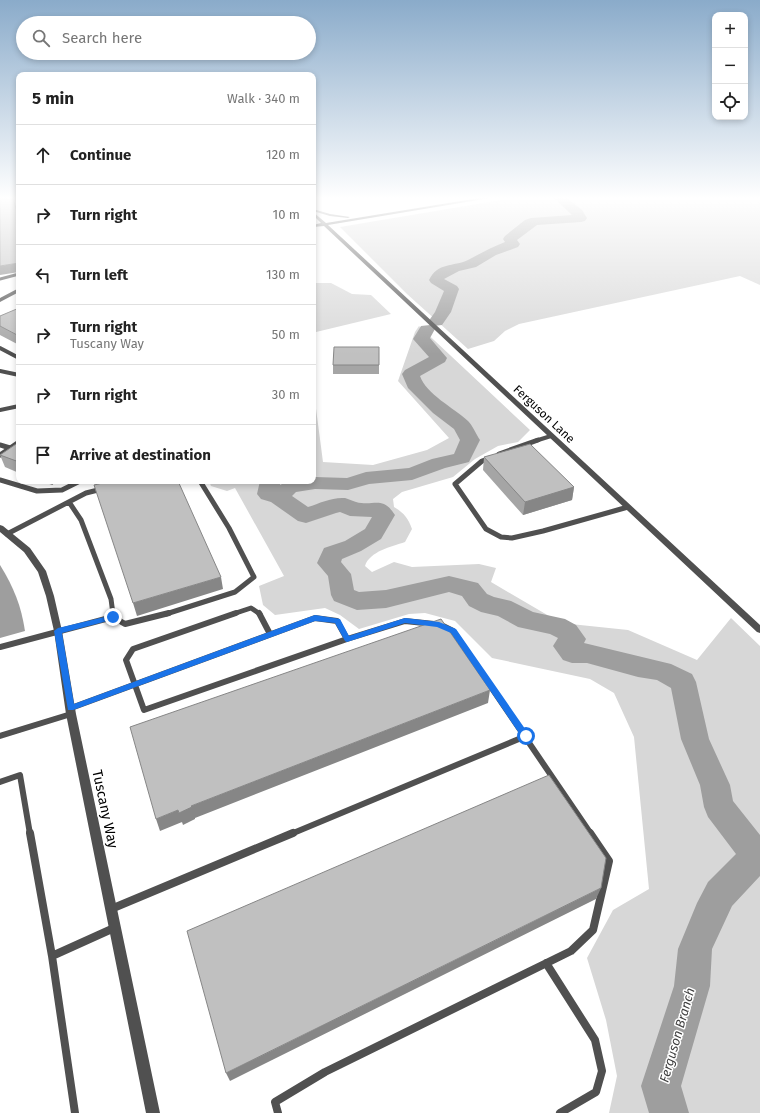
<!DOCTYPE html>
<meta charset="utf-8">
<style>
:root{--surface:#fff;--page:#f6f6f6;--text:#222;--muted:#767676;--line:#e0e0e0}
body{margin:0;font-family:"Fira Sans",sans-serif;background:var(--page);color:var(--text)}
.controls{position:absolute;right:12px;top:12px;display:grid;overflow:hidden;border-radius:8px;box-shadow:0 2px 6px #0003}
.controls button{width:36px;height:36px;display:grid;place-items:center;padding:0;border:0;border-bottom:1px solid var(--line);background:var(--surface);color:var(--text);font:20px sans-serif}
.stop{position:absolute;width:12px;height:12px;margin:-9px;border:3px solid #1a73e8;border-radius:50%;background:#fff}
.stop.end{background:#1a73e8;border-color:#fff;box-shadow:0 1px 4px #0008}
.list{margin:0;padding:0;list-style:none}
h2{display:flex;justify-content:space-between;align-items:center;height:52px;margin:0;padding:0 16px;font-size:17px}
h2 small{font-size:13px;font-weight:400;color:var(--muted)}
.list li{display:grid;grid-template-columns:26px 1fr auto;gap:12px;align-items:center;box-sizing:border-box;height:60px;padding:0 16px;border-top:1px solid var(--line)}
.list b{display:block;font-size:15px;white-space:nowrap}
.list p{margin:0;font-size:13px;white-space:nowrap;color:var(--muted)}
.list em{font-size:13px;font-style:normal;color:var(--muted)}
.icon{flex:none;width:22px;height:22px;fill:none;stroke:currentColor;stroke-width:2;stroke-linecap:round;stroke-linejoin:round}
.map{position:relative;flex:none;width:760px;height:1113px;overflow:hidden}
.search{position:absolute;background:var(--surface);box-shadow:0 2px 6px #0003;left:16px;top:16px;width:300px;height:44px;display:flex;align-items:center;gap:10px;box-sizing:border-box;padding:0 14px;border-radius:22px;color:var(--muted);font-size:15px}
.panel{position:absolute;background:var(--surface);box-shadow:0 2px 6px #0003;left:16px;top:72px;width:300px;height:412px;border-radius:8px}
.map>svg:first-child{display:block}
.green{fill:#d7d7d7}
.water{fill:#9e9e9e}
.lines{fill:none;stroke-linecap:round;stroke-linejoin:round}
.river{fill:#9e9e9e;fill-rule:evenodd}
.service-far4{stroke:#505050;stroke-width:3}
.service-far3{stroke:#505050;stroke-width:4}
.service-far2{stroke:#505050;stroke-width:5}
.service-far1{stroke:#505050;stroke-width:6}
.service{stroke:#505050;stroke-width:8}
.tertiary{fill:#505050;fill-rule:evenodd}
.wall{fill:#a5a5a5}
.shaded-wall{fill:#868686}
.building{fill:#c0c0c0;stroke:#868686}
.route{fill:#1a73e8}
.labels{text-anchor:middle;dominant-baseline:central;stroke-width:3;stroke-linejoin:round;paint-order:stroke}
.street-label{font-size:12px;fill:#000;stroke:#fff}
.water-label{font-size:13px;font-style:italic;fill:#3f3f3f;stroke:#fff}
.near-street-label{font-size:14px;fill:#000;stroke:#fff}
</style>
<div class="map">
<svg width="760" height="1113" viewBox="0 0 760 1113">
<rect width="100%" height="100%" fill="#fff"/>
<!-- green -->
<path class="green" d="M513,198h247v87l-20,-9 -221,48 -14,7 -11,10 -26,8 -61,-55 -67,-67z
M313,283h18l21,11 19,1 20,19 -75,18 -1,69 8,61 50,3 54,-15 22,-12 -51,-57 17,-49 4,-6 111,104 -12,12 -20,4 -23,13 -22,18 -51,15 -9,7 1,8c10,6 14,11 18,22l-7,13c-14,5 -35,9 -40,24l7,6 22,-10 18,5 67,-3 17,4 -5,14 70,41 67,7 69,30 34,-42 29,28v467h-151l8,-37 -11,-56 -19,-62 26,-48 36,-21 -15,-152 -20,-44 -24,-14 -98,-21 -37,-37 -30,-8 -16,1 -50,15 -19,-14 -15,-7 -50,7 -12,-10 -4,-19 25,-10 -49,-88 -8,3 -16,-5 -2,-5h104z"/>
<!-- water -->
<path class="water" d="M0,565c14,23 21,40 25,66l-25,7z"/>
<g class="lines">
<!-- river -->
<path class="river" d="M554,198h13l15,12 5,8 -2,3 -4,1 -44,3 -20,15 3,4 -2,3 -22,8 -20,12 -17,4 -15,8 13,7 2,3 -8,23 -9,13 -9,1 2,3 -5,9 17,20 -2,4 -25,14c6,18 34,32 48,45 5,5 8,13 12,19l-11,22 -24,6 -33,12 -43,4 -21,6 -33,-1 -19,3 -4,4 16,11c12,-4 24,-10 37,-9 4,1 7,3 11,4 18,5 26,-7 39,13l-14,24 -20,12 -19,8 -1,3 10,12 3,16 5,2 27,-2 63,-14 29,7 9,11 7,3 17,4 22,11 32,7 11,6 10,14 -2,4 87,21 21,10 4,8 13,57 21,46 3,16 27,34v41l-28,30 -20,43 -2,37 -29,100 8,27h-40l-8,-27 33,-100 4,-37 19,-46 11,-21 28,-28 -28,-37 -4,-10 -4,-22 -19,-46 -10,-51 -14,-8 -19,-3 -51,-14h-15l-9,-3 -10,-14 5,-8 -8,-4 -32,-7 -20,-11 -17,-4 -12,-6 -7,-10 -13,-4 -63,16 -29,2 -23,-9 -3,-6 -3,-19 -11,-13 7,-15 21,-7 20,-12 7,-12 -22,-1 -10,-4 -4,1 -30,10 -8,-2 -27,-19 -10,-3 -4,-5 3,-13h20v4l8,-4h25v-4h2l32,1 19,-6 43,-4 23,-9 22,-5 6,-14 -6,-11 -21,-16 -25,-25 -6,-14 3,-4 24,-13 -16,-18 8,-13 9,-1 -2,-3 7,-10 9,-21 -13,-8 -2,-3c9,-18 24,-13 39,-20 13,-7 24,-13 37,-18l-2,-3 2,-3 20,-16 6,-2 41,-3z"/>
<!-- service-far4 -->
<path class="service-far4" d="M0,279l19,-5"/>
<!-- service-far3 -->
<path class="service-far3" d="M0,348l19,10
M0,371l19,4
M0,410l19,-4
M535,441l16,-5"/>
<!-- service-far2 -->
<path class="service-far2" d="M0,445l10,3
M499,454l39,-14
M0,455l19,-13
M490,458l-8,3 -27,23 31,45 15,8 11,1 31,-7 85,-24
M0,480l37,11 25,-1 18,-9
M69,502l12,18 30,79 2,15
M7,534l79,-41 16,-4
M166,614l69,-22 19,-15 -25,-49 -29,-47
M233,614l18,-6 9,6"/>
<!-- service-far1 -->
<path class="service-far1" d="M113,613v4
M236,613l-103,36 -7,11 18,50 203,-71
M259,613l11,21
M441,625l12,6 138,203
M0,647l113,-30 12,7 44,-11
M71,708l244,-90 22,3 10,18 58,-18 29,3
M0,736l71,-22
M0,782l20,-7 10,59
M291,834l235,-98"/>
<!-- service -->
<path class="service" d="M30,833l22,123
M111,909l182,-76
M546,963l49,77 7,31 -6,21 -36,21
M75,1113l-23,-157 62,-28
M278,1113l-3,-11 50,-30 246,-121 22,-21 16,-69 -19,-28"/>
<!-- tertiary -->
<path class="tertiary" d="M479,198h11l-162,27 432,400v8l-3,-1 -433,-406 -11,1v-2l8,-2 -8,-8v-3l13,11z
M313,209l17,5 20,3 -2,1 -18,-2 -17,-5z
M19,288v4l-19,10v-4z
M0,525l3,1 27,22 16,23 8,25 8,35 14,83 84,399h-14l-80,-399 -12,-83 -8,-35 -8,-24 -14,-20 -24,-20z"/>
</g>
<!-- wall -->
<path class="wall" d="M19,308v37l-19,-10v-19z
M379,347v27h-46v-9z
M19,442v31l-14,-6 -5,-12z
M484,457l90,30 -2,13 -49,15 -40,-45z
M41,481h16l-5,4z"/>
<!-- shaded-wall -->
<path class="shaded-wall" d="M19,263v9l-19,3v-9z
M50,481h7l-5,4z
M574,487l-2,13 -49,15 2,-13z
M221,577l2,12 -86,27 -4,-13z
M490,690l-2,13 -293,115v1l-12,6 -4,-12 12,-7z
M178,810l4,12 -22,9 -4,-12z
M601,888l-5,11 -366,182 -4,-8z"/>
<!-- building -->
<path class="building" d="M0,198h13l6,20v45l-19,3z
M19,308v28l-19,-10v-10z
M334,347h45v18h-46z
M19,442v20l-19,-7z
M530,444l44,43 -49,15 -41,-45z
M111,481h67l43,96 -88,26 -39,-118z
M441,619l49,71 -299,116 1,1 -13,6 -1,-3 -22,9 -26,-92z
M549,775l57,83 -5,30 -375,185 -39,-142z"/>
<!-- sky -->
<linearGradient id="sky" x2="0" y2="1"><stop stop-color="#8aabca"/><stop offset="0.56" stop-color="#fff"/><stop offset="1" stop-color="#fff" stop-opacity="0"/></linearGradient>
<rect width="760" height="354" fill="url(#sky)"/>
<!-- route -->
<path class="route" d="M113,615l3,2 -1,2 -53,14 12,71 241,-89 25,4 9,17 56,-18 34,4 17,7 74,107 -4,4 -3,-1 -72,-106 -14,-6 -32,-4 -58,19 -2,-1 -10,-18 -20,-2 -242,89h-5l-14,-79 4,-3z"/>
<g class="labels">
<!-- street labels -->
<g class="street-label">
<text transform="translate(544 414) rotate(43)">Ferguson Lane</text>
</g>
<!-- water labels -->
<g class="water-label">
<text transform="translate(677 1035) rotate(-74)">Ferguson Branch</text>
</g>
<!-- near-street labels -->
<g class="near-street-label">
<text transform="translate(105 809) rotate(78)">Tuscany Way</text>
</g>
</g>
</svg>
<div class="controls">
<button>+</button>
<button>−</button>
<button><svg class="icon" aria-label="locate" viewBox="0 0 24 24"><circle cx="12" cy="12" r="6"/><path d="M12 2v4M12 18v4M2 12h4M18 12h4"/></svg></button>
</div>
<div class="stop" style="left:526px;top:736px"></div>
<div class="stop end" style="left:113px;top:617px"></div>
<div class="search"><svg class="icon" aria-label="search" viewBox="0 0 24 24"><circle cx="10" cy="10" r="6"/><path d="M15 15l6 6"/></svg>Search here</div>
<section class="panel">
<h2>5 min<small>Walk · 340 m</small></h2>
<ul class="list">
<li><svg class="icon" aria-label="ahead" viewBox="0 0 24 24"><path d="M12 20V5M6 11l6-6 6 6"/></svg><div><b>Continue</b></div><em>120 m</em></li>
<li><svg class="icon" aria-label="right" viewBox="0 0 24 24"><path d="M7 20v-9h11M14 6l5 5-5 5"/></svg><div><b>Turn right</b></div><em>10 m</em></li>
<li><svg class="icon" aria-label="left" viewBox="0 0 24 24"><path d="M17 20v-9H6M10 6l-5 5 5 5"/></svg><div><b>Turn left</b></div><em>130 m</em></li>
<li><svg class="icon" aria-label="right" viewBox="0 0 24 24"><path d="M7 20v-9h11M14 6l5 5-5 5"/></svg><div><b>Turn right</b><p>Tuscany Way</p></div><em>50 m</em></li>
<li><svg class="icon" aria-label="right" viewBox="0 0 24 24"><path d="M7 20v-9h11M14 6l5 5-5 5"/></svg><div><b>Turn right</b></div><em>30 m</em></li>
<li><svg class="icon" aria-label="arrive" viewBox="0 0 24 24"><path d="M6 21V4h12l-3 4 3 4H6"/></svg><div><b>Arrive at destination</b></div></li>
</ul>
</section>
</div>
